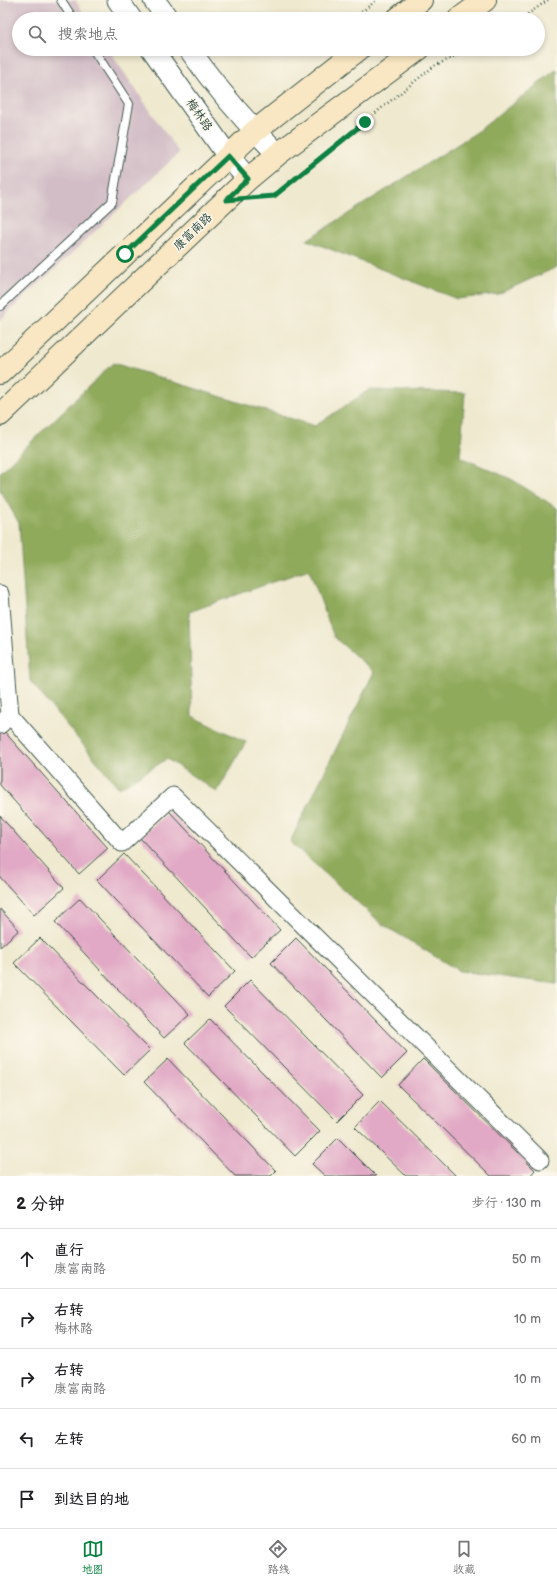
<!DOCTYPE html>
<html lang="zh">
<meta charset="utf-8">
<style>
:root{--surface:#fff;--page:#f2f2f2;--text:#202124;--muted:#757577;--line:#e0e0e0;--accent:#0b8043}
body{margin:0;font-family:"Balsamiq Sans","LXGW WenKai TC",sans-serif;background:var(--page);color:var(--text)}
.stop{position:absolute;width:12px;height:12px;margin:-9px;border:3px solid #0b8043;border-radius:50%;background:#fff}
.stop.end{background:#0b8043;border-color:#fff;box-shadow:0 1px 4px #0008}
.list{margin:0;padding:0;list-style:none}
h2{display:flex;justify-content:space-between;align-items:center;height:52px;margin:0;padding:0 16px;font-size:17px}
h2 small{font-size:13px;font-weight:400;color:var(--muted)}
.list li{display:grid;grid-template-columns:26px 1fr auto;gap:12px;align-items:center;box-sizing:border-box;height:60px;padding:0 16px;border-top:1px solid var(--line)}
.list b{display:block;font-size:15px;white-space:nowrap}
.list p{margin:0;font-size:13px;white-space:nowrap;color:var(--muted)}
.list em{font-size:13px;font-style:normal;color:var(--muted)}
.icon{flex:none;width:22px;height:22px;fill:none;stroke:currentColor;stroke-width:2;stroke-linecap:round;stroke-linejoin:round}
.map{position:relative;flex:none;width:557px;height:1176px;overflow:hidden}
.search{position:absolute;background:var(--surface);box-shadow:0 2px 6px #0003;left:12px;right:12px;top:12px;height:44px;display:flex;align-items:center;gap:10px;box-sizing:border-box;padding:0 14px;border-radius:22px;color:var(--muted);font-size:15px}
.sheet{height:352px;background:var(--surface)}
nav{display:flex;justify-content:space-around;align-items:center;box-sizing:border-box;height:56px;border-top:1px solid var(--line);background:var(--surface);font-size:11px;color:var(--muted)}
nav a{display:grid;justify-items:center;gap:2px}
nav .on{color:var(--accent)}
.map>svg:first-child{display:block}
.industrial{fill:#d2bdc6}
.forest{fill:#90aa5c;stroke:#587448}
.building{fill:#e1a9c5}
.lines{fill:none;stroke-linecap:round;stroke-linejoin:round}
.service-casing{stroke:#3e574b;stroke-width:10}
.minor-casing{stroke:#3e574b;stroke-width:19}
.tertiary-casing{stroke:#3e574b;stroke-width:23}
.secondary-casing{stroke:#3e574b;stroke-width:24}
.path{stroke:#3e574b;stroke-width:2.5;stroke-dasharray:1 3;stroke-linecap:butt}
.service{stroke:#fff;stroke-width:8}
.minor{stroke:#fff;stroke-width:17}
.tertiary{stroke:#fff;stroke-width:21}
.secondary{stroke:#f9e7c3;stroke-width:22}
.route{stroke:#0b8043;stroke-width:5}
.labels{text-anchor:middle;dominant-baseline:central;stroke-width:3;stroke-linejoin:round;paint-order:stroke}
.street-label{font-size:12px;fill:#1f3d34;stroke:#fbf7ec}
</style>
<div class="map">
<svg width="557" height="1176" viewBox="0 0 557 1176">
<rect width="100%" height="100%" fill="#fbf7ec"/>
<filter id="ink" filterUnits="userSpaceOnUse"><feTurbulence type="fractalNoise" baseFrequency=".025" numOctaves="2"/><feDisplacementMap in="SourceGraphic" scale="8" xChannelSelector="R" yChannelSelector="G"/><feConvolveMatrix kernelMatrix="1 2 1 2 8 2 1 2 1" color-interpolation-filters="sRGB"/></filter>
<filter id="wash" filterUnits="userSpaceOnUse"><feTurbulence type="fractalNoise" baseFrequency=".012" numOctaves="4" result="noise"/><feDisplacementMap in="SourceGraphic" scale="16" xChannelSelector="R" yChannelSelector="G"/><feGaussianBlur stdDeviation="0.9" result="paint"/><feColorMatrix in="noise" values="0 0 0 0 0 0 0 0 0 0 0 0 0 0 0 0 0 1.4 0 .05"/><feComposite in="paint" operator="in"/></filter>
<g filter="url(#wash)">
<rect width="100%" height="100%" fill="#efe9cf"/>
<!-- industrial -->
<path class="industrial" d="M0,0h75l13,19h-69v30h89l71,104 -179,167z"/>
<!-- forest -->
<path class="forest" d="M557,69v198l-59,27 -41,5 -150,-59 170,-108z
M113,363l202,63 54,-36 96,3 -5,64 51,22 46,29v476l-98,-13 -77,-47 -92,-82 84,-170 -40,-35 -25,-68 -120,43 3,104 54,26 -29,50 -50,-33 -48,29 -89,-107 -11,-158 -19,-33v-18z"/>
<g id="blocks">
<!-- building -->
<path class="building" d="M2,729l106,119 -29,26 -79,-89v-54z
M169,811l111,119 -29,27 -111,-119z
M0,816l64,72 -30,27 -34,-38z
M124,854l111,117 -27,26 -111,-117z
M80,898l110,116 -26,24 -109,-116z
M0,909l19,21 -19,17z
M40,938l110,112 -26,25 -110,-112z
M296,938l111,115 -25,25 -111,-115z
M250,980l113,115 -26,26 -113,-115z
M210,1019l110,112 -25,25 -110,-113z
M168,1059l108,112 -5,5h-36l-91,-94z
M423,1059l112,111 -5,6h-39l-93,-91z
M380,1101l76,75h-50l-51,-49z
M338,1138l38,38h-51l-13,-12z"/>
</g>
</g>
<g filter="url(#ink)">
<use href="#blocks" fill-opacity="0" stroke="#3e574b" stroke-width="1"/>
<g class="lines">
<!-- service casing -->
<g class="service-casing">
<path id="service" d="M61,0l12,19
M0,306l112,-104 17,-98 -36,-55"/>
</g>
<!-- minor casing -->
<g class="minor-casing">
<path id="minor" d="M0,594l10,121 -10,10
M10,715l112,128 51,-47 367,364"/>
</g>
<!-- tertiary casing -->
<g class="tertiary-casing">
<path id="tertiary" d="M118,0l13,19
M154,0l14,19
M152,49l76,107 20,23
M189,49c26,37 56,73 89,105"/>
</g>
<!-- secondary casing -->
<g class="secondary-casing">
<path id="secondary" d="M397,19l24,-19
M459,19l26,-19
M0,373l255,-242 104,-82
M0,415l248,-236 30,-25 141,-105"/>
</g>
<!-- path -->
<path class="path" d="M352,19l25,-19
M521,19l27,-19
M257,198l17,-2 33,-28 127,-102 37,-17"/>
<!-- service -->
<use href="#service" class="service"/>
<!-- minor -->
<use href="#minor" class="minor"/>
<!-- tertiary -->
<use href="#tertiary" class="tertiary"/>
<!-- secondary -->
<use href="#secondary" class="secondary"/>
</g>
</g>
<g class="lines" filter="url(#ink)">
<!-- route -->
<path class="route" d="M125,254l103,-98 20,23 -22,21 48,-4 91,-74"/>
</g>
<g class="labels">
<!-- street labels -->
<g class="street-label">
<text transform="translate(199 115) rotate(55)">梅林路</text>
<text transform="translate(193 232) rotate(-44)">康富南路</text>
</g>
</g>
</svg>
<div class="stop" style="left:125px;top:254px"></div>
<div class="stop end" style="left:365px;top:122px"></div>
<div class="search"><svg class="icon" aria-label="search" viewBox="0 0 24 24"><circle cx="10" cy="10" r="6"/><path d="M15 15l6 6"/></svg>搜索地点</div>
</div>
<section class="sheet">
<h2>2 分钟<small>步行 · 130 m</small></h2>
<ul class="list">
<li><svg class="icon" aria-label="ahead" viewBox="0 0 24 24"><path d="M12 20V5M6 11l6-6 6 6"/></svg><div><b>直行</b><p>康富南路</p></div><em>50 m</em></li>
<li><svg class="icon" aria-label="right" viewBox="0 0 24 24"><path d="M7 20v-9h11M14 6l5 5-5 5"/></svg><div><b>右转</b><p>梅林路</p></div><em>10 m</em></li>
<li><svg class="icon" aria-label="right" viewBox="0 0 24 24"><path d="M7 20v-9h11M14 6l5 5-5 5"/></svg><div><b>右转</b><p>康富南路</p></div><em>10 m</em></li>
<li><svg class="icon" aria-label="left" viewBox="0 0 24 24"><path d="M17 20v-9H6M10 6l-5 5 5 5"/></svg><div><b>左转</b></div><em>60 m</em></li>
<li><svg class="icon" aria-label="arrive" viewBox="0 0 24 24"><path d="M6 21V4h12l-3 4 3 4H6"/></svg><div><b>到达目的地</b></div></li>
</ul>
</section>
<nav>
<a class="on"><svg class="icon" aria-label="map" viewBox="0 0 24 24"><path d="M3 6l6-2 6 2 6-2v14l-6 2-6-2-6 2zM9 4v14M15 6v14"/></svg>地图</a>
<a><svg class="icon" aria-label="directions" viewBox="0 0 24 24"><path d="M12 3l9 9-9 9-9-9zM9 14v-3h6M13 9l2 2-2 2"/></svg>路线</a>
<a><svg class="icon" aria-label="saved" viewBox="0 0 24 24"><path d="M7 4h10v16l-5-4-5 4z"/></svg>收藏</a>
</nav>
